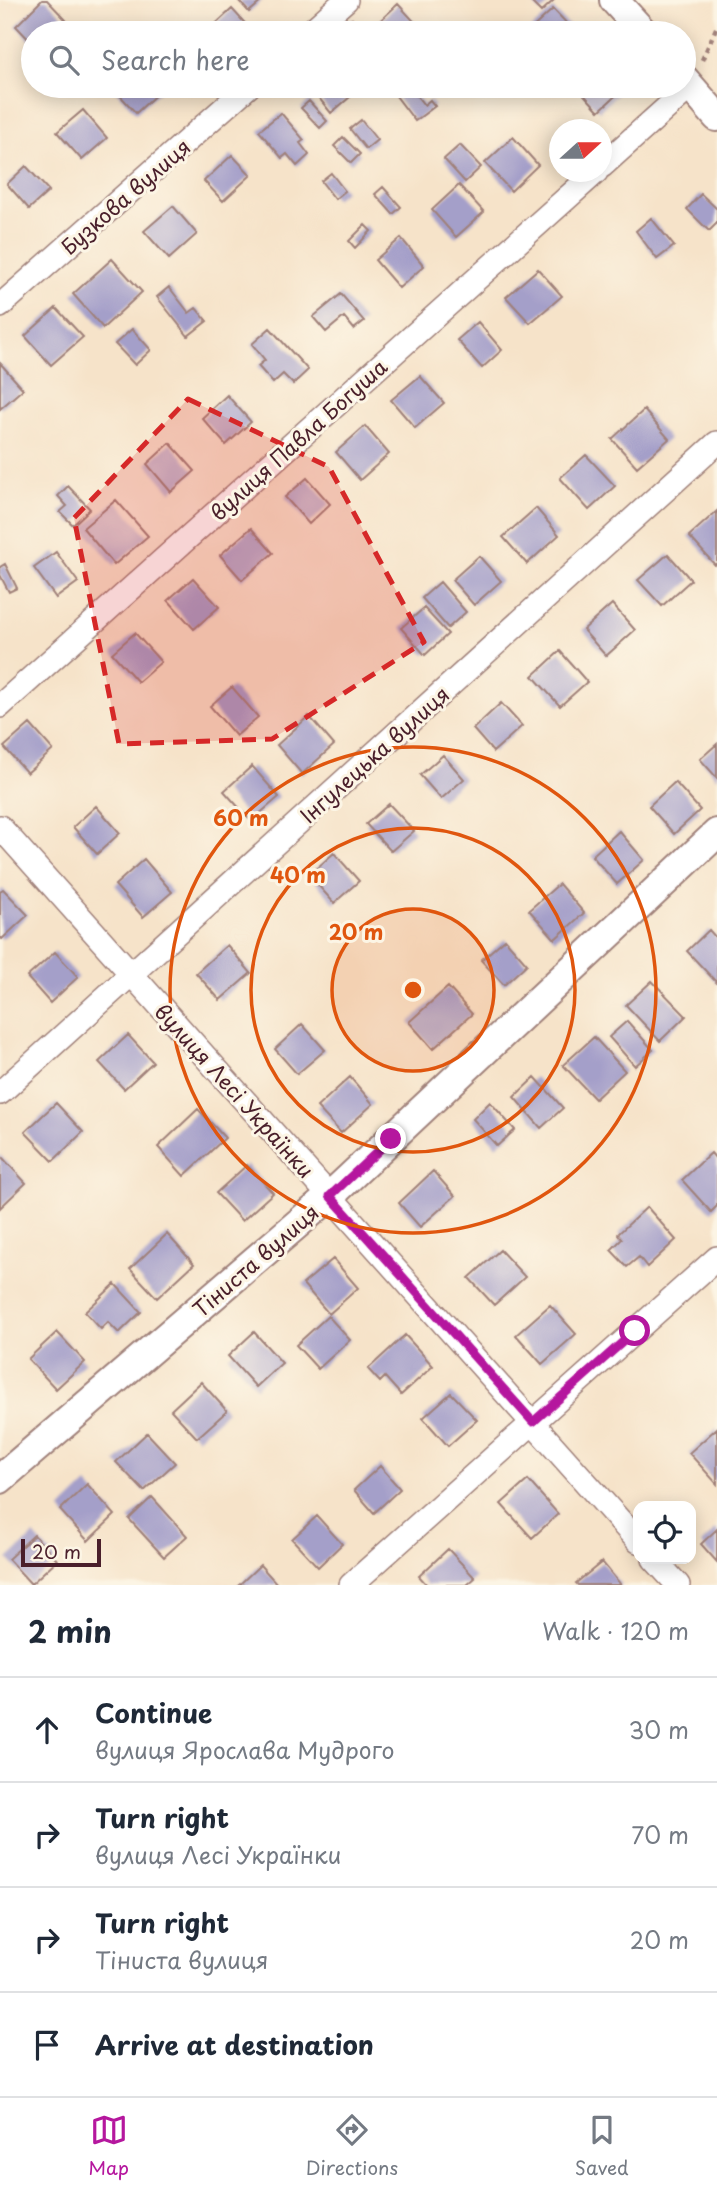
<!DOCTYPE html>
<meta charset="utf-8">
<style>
:root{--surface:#fff;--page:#f6f6f7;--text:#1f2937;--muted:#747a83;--line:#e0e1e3;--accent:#b5179e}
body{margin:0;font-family:"Playpen Sans",sans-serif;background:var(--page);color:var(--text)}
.controls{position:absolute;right:21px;bottom:21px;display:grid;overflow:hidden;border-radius:14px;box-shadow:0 4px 18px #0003}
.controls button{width:63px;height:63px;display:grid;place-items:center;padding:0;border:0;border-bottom:2px solid var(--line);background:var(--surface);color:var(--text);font:35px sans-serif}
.compass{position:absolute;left:549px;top:119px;width:63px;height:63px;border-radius:50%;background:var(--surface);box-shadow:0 4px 18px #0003;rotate:69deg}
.scale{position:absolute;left:21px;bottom:18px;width:80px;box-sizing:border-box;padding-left:7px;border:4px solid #4a1f2b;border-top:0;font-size:19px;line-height:24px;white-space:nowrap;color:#4a1f2b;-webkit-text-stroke:5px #fcf5e5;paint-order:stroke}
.stop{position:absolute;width:21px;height:21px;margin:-16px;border:5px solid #b5179e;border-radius:50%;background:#fff}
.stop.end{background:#b5179e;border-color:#fff;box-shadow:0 2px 7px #0008}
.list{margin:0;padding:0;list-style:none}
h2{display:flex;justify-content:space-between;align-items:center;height:91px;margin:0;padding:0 28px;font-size:30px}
h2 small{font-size:23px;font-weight:400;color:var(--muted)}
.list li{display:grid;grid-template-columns:46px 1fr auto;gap:21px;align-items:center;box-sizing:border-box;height:105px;padding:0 28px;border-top:2px solid var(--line)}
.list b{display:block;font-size:26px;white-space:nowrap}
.list p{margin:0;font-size:23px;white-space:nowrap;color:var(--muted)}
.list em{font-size:23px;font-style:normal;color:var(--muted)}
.icon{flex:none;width:38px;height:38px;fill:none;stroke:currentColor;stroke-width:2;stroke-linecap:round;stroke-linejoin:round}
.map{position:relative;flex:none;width:717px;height:1585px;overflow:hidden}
.search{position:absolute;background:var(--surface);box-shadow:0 4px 18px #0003;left:21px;right:21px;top:21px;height:77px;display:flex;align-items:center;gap:18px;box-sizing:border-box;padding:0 24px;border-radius:38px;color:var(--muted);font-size:26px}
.sheet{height:511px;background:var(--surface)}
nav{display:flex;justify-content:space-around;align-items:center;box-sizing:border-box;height:98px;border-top:2px solid var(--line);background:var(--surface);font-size:19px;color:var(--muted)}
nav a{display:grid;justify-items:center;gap:4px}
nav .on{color:var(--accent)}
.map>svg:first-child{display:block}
.building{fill:#a49fc9}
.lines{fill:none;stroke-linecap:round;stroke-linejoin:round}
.minor-casing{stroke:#a0817a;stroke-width:26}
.tertiary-casing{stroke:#a0817a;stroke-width:32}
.path{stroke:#a0817a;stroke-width:4.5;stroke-dasharray:5 5;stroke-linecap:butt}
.minor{stroke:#fff;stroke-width:23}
.tertiary{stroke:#fff;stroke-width:28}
.route{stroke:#b5179e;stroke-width:9}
.marked{fill:#d62828;fill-opacity:0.2;stroke:#d62828;stroke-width:5;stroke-dasharray:14 9;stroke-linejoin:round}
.ring{fill:none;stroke:#e0560e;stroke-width:3.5}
.labels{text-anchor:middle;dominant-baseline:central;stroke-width:6;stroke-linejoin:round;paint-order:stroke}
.street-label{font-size:21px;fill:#4a1f2b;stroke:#fcf5e5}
.centre{fill:#e0560e;stroke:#fcf5e5;stroke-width:3.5}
.ring-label{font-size:21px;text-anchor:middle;font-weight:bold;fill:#e0560e;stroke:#fcf5e5;stroke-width:6;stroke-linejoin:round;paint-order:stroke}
</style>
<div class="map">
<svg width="717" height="1585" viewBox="0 0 717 1585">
<rect width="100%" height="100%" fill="#fcf5e5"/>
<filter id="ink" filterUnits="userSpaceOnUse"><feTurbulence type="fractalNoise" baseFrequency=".0143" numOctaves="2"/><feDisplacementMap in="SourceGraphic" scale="14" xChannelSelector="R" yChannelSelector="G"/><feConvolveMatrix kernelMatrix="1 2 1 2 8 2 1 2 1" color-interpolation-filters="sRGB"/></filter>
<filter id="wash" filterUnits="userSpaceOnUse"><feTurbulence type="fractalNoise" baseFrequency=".00686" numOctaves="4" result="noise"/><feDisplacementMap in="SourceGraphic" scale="28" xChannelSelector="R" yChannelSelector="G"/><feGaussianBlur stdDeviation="1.57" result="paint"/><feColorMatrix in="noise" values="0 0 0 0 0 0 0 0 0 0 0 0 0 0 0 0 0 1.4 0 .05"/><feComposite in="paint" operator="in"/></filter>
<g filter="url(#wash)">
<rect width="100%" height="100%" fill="#f6e3c9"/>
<g id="blocks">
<!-- building -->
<path class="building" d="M42,0h5l19,20 -13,13h-20v11l-17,-18z
M238,0h25l-14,12z
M529,0h25l-13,12z
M398,4l24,26 -4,3h-43l-4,-4z
M232,9l19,21 -3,3h-38l-2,-2z
M553,9l23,24h-49z
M352,19l13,14h-27z
M118,86h42l2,3 -26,24 -22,-24z
M321,86h42l-32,27 -17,-21z
M393,86h16l15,19 6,-5 5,6 -20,15 -25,-33z
M576,86h46l2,2 -25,23z
M309,101l18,20 -7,7 -19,-20z
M83,110l24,28 -25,22 -25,-28z
M281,113l23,27 -4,3 9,12 -12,11 -10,-12 -5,4 -23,-27z
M361,120l16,20 -11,9 -16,-20z
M343,137l17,17 -9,9 -17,-17z
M513,137l25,28 -27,26 -26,-28z
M460,145l21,22 -16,15 -21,-23z
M232,155l19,20 -28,26 -19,-20z
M26,166l23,25 -20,18 -22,-25z
M331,173l14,18 -10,8 -14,-18z
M459,185l25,27 -28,25 -24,-27z
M383,187l18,20 -8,7 -18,-20z
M701,194l16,15v14l-8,8 -22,-22z
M173,206l24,28 -28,25 -25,-28z
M651,218l23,28 -17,13 -21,-28z
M365,225l6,6 -16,17 -6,-7z
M401,238l23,28 -25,22 -24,-28z
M112,259l30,33 -39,36 -30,-34z
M538,269l24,27 -32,27 -24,-26z
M169,287l20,26 7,-5 11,13 -19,15 -31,-39z
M341,294l23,27 -10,8 -10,-12 -18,15 -13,-15z
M56,308l27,29 -32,28 -26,-29z
M478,322l24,28 -20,18 -25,-28z
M270,328l38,42 -15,14 -10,-10 -10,9 -15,-17 7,-6 -13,-16z
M132,329l19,21 -16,15 -20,-21z
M0,363l23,26 -23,20z
M420,376l24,27 -29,25 -24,-28z
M227,395l24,27 -25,23 -24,-27z
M644,410l25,29 -32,28 -25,-28z
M365,426l24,28 -29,26 -24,-28z
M170,443l25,28 -24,21 -24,-28z
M586,455l29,31 -26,24 -29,-32z
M307,478l23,26 -21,20 -24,-27z
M68,486l22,23 -17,16 -13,-13 7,-6 -9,-10z
M116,500l32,36 -34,29 -31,-37z
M536,508l23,27 -32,29 -24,-27z
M717,511v52l-2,2 -26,-29z
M251,528l22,25 -31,27 -22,-25z
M56,552l22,30 -22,16 -22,-30z
M668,554l23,26 -29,26 -24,-26z
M479,556l22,25 -27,24 -22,-25z
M5,564l12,24 -8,4 -9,-17v-8z
M193,578l26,29 -25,22 -26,-29z
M440,582l26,30 -18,16 -26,-30z
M612,604l23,26 -29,26 -23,-26z
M424,608l24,26 -23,21 -24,-27z
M135,633l26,29 -23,20 -26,-29z
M560,651l27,31 -27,24 -27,-30z
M232,687l26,30 -22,19 -26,-30z
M501,703l21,23 -29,26 -20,-23z
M309,716l25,29 -32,29 -25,-29z
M30,724l23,26 -26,23 -23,-26z
M717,744v34l-17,-19z
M443,755l21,24 -23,20 -21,-24z
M252,766l27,31 -28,24 -27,-30z
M675,782l25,28 -26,24 -25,-28z
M389,804l25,27 -23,20 -25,-27z
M96,806l24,27 -23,21 -24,-27z
M619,831l25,29 -27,24 -25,-28z
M334,853l25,28 -25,22 -25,-28z
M144,859l28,33 -29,25 -28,-32z
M559,884l25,29 -29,26 -26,-29z
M3,889l25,26 -26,24 -2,-2v-46z
M709,930l8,9v44l-30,-32z
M505,939l22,25 -23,21 -23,-25z
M227,945l24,28 -31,27 -24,-27z
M55,952l23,25 -28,26 -23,-26z
M652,981l34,35 -26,25 -34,-36z
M448,987l24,27 -39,35 -24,-27z
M627,1021l26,29 -18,16 -26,-29z
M302,1024l23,26 -28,24 -22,-25z
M128,1035l25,27 -29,27 -25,-27z
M594,1037l31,34 -30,28 -32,-34z
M350,1077l23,27 -32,29 -24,-26z
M535,1077l28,31 -22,20 -27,-31z
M490,1102l25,28 -18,16 -24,-27z
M56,1103l27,29 -30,29 -28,-29z
M198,1109l27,29 -41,38 -26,-29z
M711,1153l6,7v46l-6,6 -29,-32z
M0,1155l26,28 -26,25z
M247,1165l26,28 -31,28 -26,-28z
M433,1171l22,25 -35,31 -21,-24z
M647,1207l29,33 -29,27 -8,-10 -12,10 -16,-17 11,-11 -4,-5z
M167,1234l27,30 -37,34 -27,-29z
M500,1250l25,27 -31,28 -25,-27z
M333,1259l25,29 -29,26 -26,-30z
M115,1284l26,28 -22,21 -11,-11 -7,7 -16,-17z
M550,1305l26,29 -34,30 -26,-29z
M328,1316l22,24 -32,29 -22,-24z
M57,1332l28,30 -29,27 -28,-30z
M254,1332l28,31 -26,24 -28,-31z
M405,1335l28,31 -32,29 -16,-18 -5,5 -12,-13z
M201,1382l26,29 -30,27 -26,-28z
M451,1393l26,27 -29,26 -25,-28z
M717,1428v56l-28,-31z
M147,1433l28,30 -31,28 -28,-29z
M380,1466l20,23 -26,24 -20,-23z
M528,1480l30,34 -26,24 -31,-34z
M87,1484l28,31 -27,26 -28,-31z
M152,1497l35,39 -23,21 -35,-38z
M317,1516l25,28 -24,23 -26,-28z
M717,1529v33l-16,-18z
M34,1535l23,25 -26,24 -23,-25z
M448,1549l27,29 -8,7h-40l-8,-9z
M602,1562l19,23h-43l-2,-2z
M260,1565l18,20h-39z"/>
</g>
</g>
<g filter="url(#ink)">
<use href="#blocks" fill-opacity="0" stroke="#a0817a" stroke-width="2"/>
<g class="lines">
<!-- minor casing -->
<g class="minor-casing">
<path id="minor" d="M309,33l37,-33
M602,166l89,-80
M0,306l249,-220
M0,706l596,-534
M0,827l638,714
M0,1093l717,-650
M654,1559l24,26
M351,1585l366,-327"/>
</g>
<!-- tertiary casing -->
<g class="tertiary-casing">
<path id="tertiary" d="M614,0l30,33
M684,79l33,38
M0,1479l330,-283 387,-363"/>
</g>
<!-- path -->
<path class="path" d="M702,60l15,-34"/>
<!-- minor -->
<use href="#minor" class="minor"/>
<!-- tertiary -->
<use href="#tertiary" class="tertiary"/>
</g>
</g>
<g class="lines" filter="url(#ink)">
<!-- route -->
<path class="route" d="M391,1139l-61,57 203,226 102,-91"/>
</g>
<!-- marked area -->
<path class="marked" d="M188,399l141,68 95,175 -152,97 -153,5 -45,-226z"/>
<!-- distance rings -->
<circle cx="413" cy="990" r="81" fill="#e0560e" fill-opacity=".12"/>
<g class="ring">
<circle cx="413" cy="990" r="81"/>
<circle cx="413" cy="990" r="162"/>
<circle cx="413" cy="990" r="243"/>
</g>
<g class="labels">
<!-- street labels -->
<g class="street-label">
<text transform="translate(125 196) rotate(-41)">Бузкова вулиця</text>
<text transform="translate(298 439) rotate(-42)">вулиця Павла Богуша</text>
<text transform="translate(374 754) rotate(-42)">Інгулецька вулиця</text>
<text transform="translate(235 1090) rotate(48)">вулиця Лесі Українки</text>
<text transform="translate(255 1260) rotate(-41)">Тіниста вулиця</text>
</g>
</g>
<circle cx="413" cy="990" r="10" class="centre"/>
<g class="ring-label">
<text x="241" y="826">60 m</text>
<text x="298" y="883">40 m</text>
<text x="356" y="940">20 m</text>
</g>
</svg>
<div class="controls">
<button><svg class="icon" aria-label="locate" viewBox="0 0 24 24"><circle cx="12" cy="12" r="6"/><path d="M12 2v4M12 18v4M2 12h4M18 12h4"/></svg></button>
</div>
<svg class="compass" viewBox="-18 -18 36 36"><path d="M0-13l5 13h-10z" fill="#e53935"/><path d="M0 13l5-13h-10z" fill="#747a83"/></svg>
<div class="scale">20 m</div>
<div class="stop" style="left:635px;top:1331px"></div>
<div class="stop end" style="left:391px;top:1139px"></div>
<div class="search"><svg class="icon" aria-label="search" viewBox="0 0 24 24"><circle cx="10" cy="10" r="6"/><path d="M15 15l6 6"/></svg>Search here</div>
</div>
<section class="sheet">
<h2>2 min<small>Walk · 120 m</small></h2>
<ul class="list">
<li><svg class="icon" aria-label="ahead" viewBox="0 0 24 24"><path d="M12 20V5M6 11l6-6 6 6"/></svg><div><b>Continue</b><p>вулиця Ярослава Мудрого</p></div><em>30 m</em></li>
<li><svg class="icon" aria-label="right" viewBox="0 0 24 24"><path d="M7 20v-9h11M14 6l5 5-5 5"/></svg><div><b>Turn right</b><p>вулиця Лесі Українки</p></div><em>70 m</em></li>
<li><svg class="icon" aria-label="right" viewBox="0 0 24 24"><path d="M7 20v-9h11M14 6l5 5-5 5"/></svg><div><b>Turn right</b><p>Тіниста вулиця</p></div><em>20 m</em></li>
<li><svg class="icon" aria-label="arrive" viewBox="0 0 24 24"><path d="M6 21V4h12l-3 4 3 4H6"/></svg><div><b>Arrive at destination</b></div></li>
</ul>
</section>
<nav>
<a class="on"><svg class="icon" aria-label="map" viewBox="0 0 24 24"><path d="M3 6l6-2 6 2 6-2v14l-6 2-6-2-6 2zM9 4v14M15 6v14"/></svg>Map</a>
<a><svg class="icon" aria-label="directions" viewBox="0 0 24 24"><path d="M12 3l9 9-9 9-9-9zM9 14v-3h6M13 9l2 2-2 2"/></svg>Directions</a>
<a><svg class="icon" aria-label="saved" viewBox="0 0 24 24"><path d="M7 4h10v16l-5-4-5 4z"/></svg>Saved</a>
</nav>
